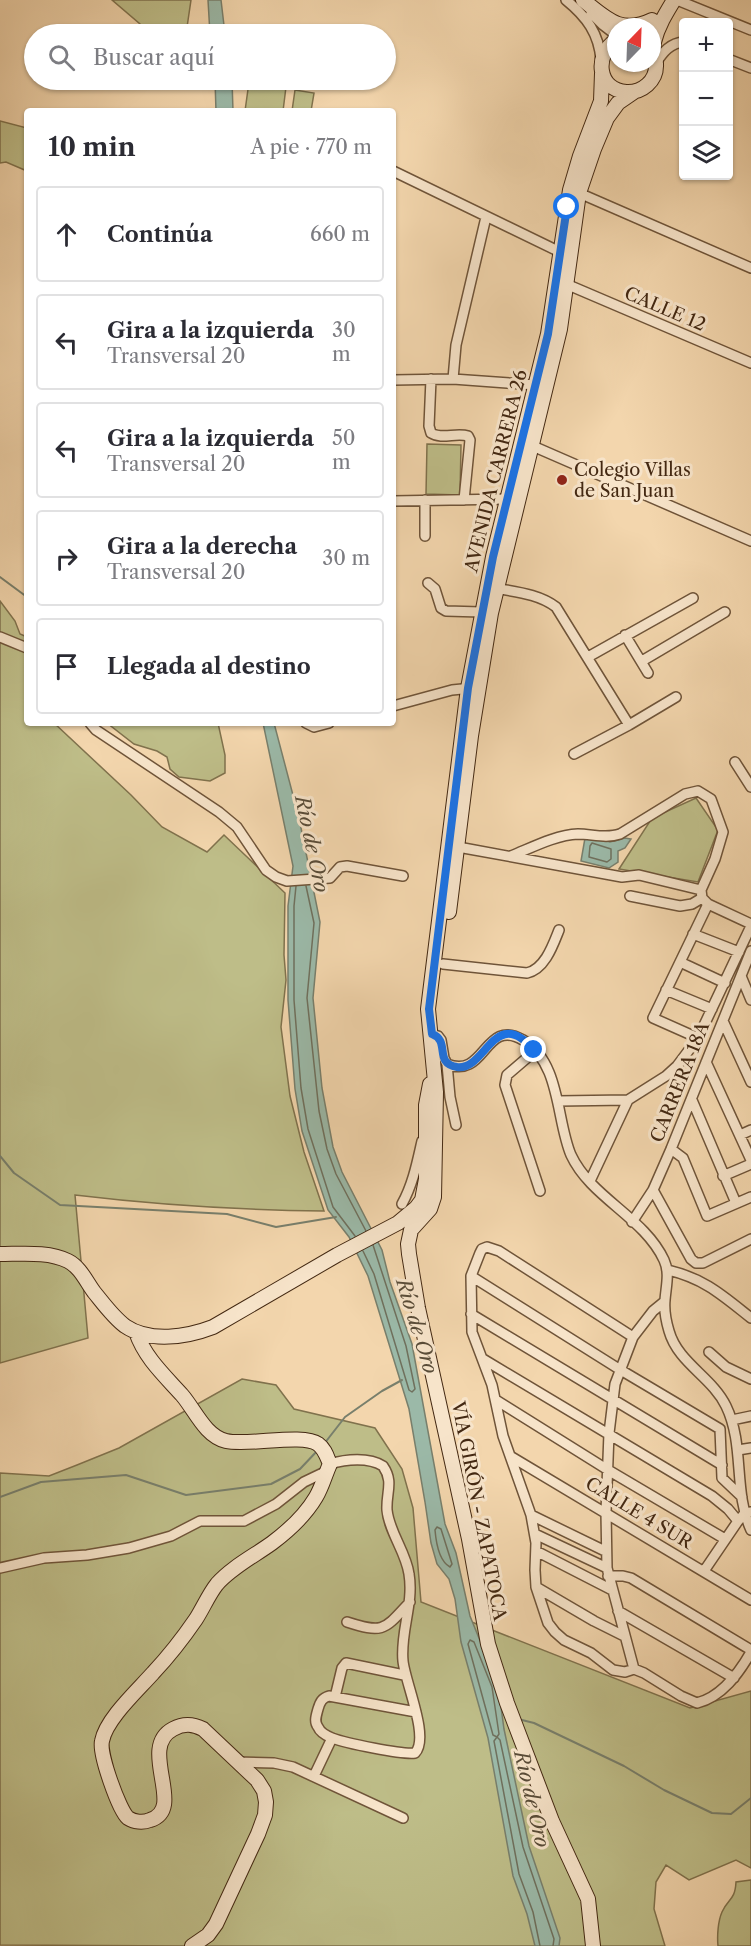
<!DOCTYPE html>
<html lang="es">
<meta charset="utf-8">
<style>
:root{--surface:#fff;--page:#f7f7f7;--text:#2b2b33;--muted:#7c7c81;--line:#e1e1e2}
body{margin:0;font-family:"Libre Caslon Text",serif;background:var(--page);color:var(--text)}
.controls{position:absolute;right:18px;top:18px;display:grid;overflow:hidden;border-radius:6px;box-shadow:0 2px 4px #0004}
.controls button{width:54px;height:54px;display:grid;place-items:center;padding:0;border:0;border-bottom:2px solid var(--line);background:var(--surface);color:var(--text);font:30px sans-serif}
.compass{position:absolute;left:607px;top:18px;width:54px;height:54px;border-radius:50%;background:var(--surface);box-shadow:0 2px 4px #0004;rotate:23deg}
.stop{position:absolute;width:18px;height:18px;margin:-14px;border:4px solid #1a73e8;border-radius:50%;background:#fff}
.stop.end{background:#1a73e8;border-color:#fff;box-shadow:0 2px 6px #0008}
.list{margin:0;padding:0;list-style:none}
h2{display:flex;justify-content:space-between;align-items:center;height:78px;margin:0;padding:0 24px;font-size:26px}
h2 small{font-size:20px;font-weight:400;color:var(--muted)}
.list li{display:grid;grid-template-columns:39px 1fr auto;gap:18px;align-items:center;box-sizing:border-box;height:96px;margin:0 12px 12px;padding:0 12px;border:2px solid var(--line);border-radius:6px}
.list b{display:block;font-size:22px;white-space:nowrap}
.list p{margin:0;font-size:20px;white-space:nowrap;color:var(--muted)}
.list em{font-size:20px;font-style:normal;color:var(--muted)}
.icon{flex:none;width:33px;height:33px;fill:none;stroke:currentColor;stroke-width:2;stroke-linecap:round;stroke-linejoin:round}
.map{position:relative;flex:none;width:751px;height:1946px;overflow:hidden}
.search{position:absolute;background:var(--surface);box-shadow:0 2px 4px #0004;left:24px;top:24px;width:372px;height:66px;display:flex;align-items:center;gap:15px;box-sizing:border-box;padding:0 21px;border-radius:33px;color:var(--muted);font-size:22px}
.panel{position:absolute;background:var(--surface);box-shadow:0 2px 4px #0004;left:24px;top:108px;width:372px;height:618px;border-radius:6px}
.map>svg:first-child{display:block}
.green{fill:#bebd88;stroke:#80724d;stroke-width:1.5}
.water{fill:#9bb9a8;stroke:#787f6c;stroke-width:1.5}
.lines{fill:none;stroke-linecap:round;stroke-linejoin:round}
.shore{stroke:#6f705d;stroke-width:1.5}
.stream{stroke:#787f6c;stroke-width:2}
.street-casing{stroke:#6f5439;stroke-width:12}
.secondary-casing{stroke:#432812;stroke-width:16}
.street{stroke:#f7e4ca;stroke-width:9}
.secondary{stroke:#f7e4ca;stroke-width:14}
.route{stroke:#1a73e8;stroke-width:8}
.poi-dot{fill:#8f2418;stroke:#f7e4ca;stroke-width:2}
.labels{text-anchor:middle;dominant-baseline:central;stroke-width:6;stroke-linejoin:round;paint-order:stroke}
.street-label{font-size:18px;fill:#432812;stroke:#f7e4ca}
.poi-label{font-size:18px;fill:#432812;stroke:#f7e4ca;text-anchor:start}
.water-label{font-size:20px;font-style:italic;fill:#594c38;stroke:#f7e4ca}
</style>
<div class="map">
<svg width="751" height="1946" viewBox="0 0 751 1946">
<rect width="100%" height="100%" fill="#f3d6ad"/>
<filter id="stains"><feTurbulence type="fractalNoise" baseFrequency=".00333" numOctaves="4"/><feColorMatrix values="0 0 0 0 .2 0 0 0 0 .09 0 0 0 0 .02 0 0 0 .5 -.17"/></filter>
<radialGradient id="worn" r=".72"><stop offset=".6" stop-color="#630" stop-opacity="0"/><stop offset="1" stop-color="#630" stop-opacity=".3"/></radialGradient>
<!-- green -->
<path class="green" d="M112,0h79l-5,34h-42l-4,-10z
M249,82l37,5 -3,24h-38z
M295,90l19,3 -3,18h-19z
M0,121l27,7v43l-21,-9 -6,1z
M427,444l34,1 -1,50 -34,-1z
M0,601l15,20 5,13 7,3v86h27l77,72 31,32 45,25 17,-17 61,58 -1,62 2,25 -5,47 9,69 14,56 20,59c-83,-1 -166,-6 -249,-16l13,143 -88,25z
M107,723h111l7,32v18l-15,8 -31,-4 -9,-8 -3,-12 -10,-6 -23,-7z
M696,798l22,32 -20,52 -79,-13 33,-51z
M242,1379l34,6 18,24 81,19 27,41 11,39 8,94 269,106 61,-17v177l-15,-8 -47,20 -23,-15 -10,17 -2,27 11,37h-460l3,-4 -19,4 -189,-1v-472l49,3 28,-11 42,-17z
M751,1880v66h-33c-1,-10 0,-25 4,-34 6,-14 13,-11 14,-30z"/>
<!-- water -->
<path class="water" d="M208,0h13l4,34h-15z
M215,80h17l1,31h-17z
M263,723h11l25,95 21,104 -7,76 9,90 11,59 9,25 40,78 8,32 22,62 33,180 11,29 14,63 28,69 6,44 25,117 31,92 -1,8h-24l-8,-32 -14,-38 -25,-138 -27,-96 -6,-43 -6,-20 -12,-15 -6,-21 -6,-41 -16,-93 -41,-133 -19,-39 -21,-27 -26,-79 -7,-42 -7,-89v-94l5,-40z
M597,837l13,5 15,-4 6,1 -6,9 -7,3v11l-9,6 -28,-7 4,-23z"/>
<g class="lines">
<!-- shore -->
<path class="shore" d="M592,843l19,6v10l-4,3 -18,-5 1,-11z
M296,886l-2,20v94l7,88 7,41 25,78 22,29
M306,886l8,37 -7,75 12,113 8,38 9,25 30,57
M363,1251l11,23 35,116 3,2 3,-3 -9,-43 -33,-101
M437,1527l4,2 11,35 -2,3c-11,-6 -14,-25 -15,-37z
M470,1640l4,2 18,45 7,47 -2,3 -4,-2 -25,-91z
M540,1946l-7,-34 -14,-38 -25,-133 3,-4 3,3 23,107 31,92 -1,7"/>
<!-- stream -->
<path class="stream" d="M0,577l27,20
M0,1156l14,17 46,32 167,9 49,13 60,-10
M324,1444l21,-27 37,-26 20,-11
M0,1497l41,-15 85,-7 60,20 85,-11 29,-15 18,-19
M518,1719l16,4 90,43 40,24 48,23 19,1 20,-16"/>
<!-- street casing -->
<g class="street-casing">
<path id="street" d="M566,0c21,17 33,34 35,60
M677,0l74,30
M591,13l12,12 13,10
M728,59l23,9
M656,63c7,-11 14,-20 28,-21
M393,171l167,81
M579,193l172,75
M566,284l185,79
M431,379l-2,47 2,7c11,7 25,-1 37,3l2,4 -6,60
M453,379l3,-34 30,-128
M393,380l60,-1 83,6
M528,444l223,97
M393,501l114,-2
M425,536v-36
M428,583l7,6 6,19 5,3 35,1
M495,588c21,4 44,6 61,19l73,118
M625,635l23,38
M0,637l27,11
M588,657l105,-59
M642,661l83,-49
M393,706l59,-16 20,-2
M90,723l6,7 123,82 18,15 29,43 10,7 11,4 43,-3 10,-11 7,-1 56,10
M306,723l8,4 15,-4
M574,754l55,-29 47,-28
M735,762l16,25
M458,847l164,30 17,-2 62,15
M511,856c20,-8 44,-21 67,-22 14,0 28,5 42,0l65,-40 13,-3 13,8 12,33 -8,27 -14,31 1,8 6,6 43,20
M630,896l50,10 12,-2 10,-6
M693,934l46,18
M680,962l45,21
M443,964l84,9c18,-4 26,-28 32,-43
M741,976l10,24
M666,990l46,19
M723,1021l28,61
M431,1034l7,2 3,4 3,18 3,6 3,33 6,28
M698,1038l-45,-20 55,-114
M535,1051l-28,24 -2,10 35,106
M706,1062l45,98
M447,1064c39,16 37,-47 76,-24 38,23 33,80 48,115 20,43 73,62 93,105 6,13 2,26 1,40 -1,10 1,21 4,31 9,32 43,46 57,75 19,39 7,85 25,124
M692,1100l44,103
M558,1101l70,-1
M740,1135l11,-5
M671,1149l12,9 24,58 44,-19
M723,1176l28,-12
M590,1181l38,-81 38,-24 11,-10 21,-28 53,-112
M653,1190l38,69 5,4h7l48,-24
M402,1204c11,-20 15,-41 20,-63
M632,1222l21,-32 18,-41 80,-198
M668,1270c37,9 54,25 83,48
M471,1276l148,93 101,60 2,49 20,19
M471,1314l251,151
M633,1337l-134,-86 -12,-4 -5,2 -2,4 -9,23 1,56 20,53 11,51 28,79 5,28 -1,27 1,17 12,36 7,9 9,8 27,13 22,17 12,2 9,-3 10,4 37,23 16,7c25,-6 42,-30 54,-51
M709,1352l17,15 25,12
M483,1359l229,137 16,13 10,12
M496,1400l112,70 117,69
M732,1420l19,-4
M738,1450l13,-2
M510,1456l241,144
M330,1464c16,-5 39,-7 53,2 11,16 3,26 4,44 2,22 19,42 22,64 5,30 -9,58 -6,87 2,21 27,77 12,92 -12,2 -70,-10 -83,-15 -5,-2 -12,-6 -14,-11 -4,-5 -2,-11 0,-18 2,-7 4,-11 11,-13l87,16
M531,1515l74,36
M535,1534l72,34
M536,1551l76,39
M0,1568l44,-10 43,-3 42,-7 42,-12 29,-15h44l32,-17 28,-22 23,-11
M704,1571l34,-50 7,-8 6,-1
M608,1576h15l8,2 120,72
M536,1587l58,34 30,15
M618,1611l116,67
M347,1622c37,12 37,8 63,-20
M634,1669l-27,-101 -1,-56 3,-79 6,-49 18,-47 20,-26 11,-9
M335,1697l7,-29 4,-5 58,12
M236,1762l38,1 19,4 110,51
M314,1776l18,-38"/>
</g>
<!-- secondary casing -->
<g class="secondary-casing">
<path id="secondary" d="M583,0c24,19 38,35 69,20
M616,40c-22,15 -19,49 10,52 16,1 31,-11 30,-28 0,-9 -4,-13 -2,-22 4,-16 12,-29 20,-42
M449,912l22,-176 20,-123 69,-284 19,-136 15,-44 13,-31 11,-15 16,-11
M0,1254c21,0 49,-3 68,7 12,6 18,20 26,31 9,11 19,25 31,34 25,17 62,11 88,1l124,-72 61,-32 18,-15 6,-8 4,-21v-74l4,-21
M136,1332c9,26 28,43 46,63 13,15 23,41 44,46 23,5 77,-8 92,3 7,5 9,13 12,20 -5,11 -8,23 -14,33 -10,17 -28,34 -44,46 -18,13 -40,24 -55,41 -8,10 -14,24 -21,35 -13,19 -27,37 -43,54 -15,17 -47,46 -51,68 -3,13 17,69 26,77 6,4 15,5 22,2 37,-11 -13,-72 23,-91 11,-6 20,-5 30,0l54,51 7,11 2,11 -1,13 -7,19 -42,90 -8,11 -16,11
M593,1946l-5,-47 -36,-78 -45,-118 -19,-59 -19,-105 -51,-231 -9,-54 -1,-10 3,-14 19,-21 4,-12 2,-105 -8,-83 40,-321 25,-131 55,-223 22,-144 10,-34 21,-55 1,-28"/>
</g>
<!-- street -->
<use href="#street" class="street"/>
<!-- secondary -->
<use href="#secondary" class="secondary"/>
</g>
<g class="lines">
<!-- route -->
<path class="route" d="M534,1050c-40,-46 -48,21 -77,17 -24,-4 -6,-26 -25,-33l-3,-25 39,-321 25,-131 55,-223 19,-127"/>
</g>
<!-- markers -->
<circle class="poi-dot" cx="562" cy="480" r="6"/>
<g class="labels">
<!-- street labels -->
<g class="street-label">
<text transform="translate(665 309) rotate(23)">CALLE 12</text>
<text transform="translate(496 471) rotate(-76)">AVENIDA CARRERA 26</text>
<text transform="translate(680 1082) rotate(-68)">CARRERA 18A</text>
<text transform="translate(479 1511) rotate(79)">VÍA GIRÓN - ZAPATOCA</text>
<text transform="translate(639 1513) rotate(31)">CALLE 4 SUR</text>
</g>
<!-- poi labels -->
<g class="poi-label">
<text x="574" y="470">Colegio Villas<tspan x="574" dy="21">de San Juan</tspan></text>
</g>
<!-- water labels -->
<g class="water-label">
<text transform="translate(312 844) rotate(78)">Río de Oro</text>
<text transform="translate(417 1326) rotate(73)">Río de Oro</text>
<text transform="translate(532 1799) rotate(77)">Río de Oro</text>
</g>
</g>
<rect width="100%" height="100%" filter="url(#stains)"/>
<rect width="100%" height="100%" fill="url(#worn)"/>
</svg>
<div class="controls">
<button>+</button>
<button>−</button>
<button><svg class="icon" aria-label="layers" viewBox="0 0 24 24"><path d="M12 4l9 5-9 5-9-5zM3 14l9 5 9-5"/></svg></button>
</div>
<svg class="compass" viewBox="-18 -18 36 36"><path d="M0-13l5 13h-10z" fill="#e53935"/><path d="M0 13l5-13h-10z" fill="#7c7c81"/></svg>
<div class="stop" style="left:567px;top:207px"></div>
<div class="stop end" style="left:534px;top:1050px"></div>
<div class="search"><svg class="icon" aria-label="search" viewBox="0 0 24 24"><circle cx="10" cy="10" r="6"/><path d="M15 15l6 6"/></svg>Buscar aquí</div>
<section class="panel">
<h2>10 min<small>A pie · 770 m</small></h2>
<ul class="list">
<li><svg class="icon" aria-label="ahead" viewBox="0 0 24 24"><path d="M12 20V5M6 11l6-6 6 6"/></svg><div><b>Continúa</b></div><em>660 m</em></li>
<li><svg class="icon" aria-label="left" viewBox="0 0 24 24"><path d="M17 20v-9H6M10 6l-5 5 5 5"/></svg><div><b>Gira a la izquierda</b><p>Transversal 20</p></div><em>30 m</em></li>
<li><svg class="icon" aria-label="left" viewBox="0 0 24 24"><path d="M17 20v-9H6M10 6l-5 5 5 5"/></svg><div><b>Gira a la izquierda</b><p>Transversal 20</p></div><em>50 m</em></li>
<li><svg class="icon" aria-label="right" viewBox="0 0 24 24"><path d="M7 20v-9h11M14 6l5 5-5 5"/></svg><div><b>Gira a la derecha</b><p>Transversal 20</p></div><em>30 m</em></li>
<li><svg class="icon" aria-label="arrive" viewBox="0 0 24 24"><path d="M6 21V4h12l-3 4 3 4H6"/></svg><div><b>Llegada al destino</b></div></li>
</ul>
</section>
</div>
